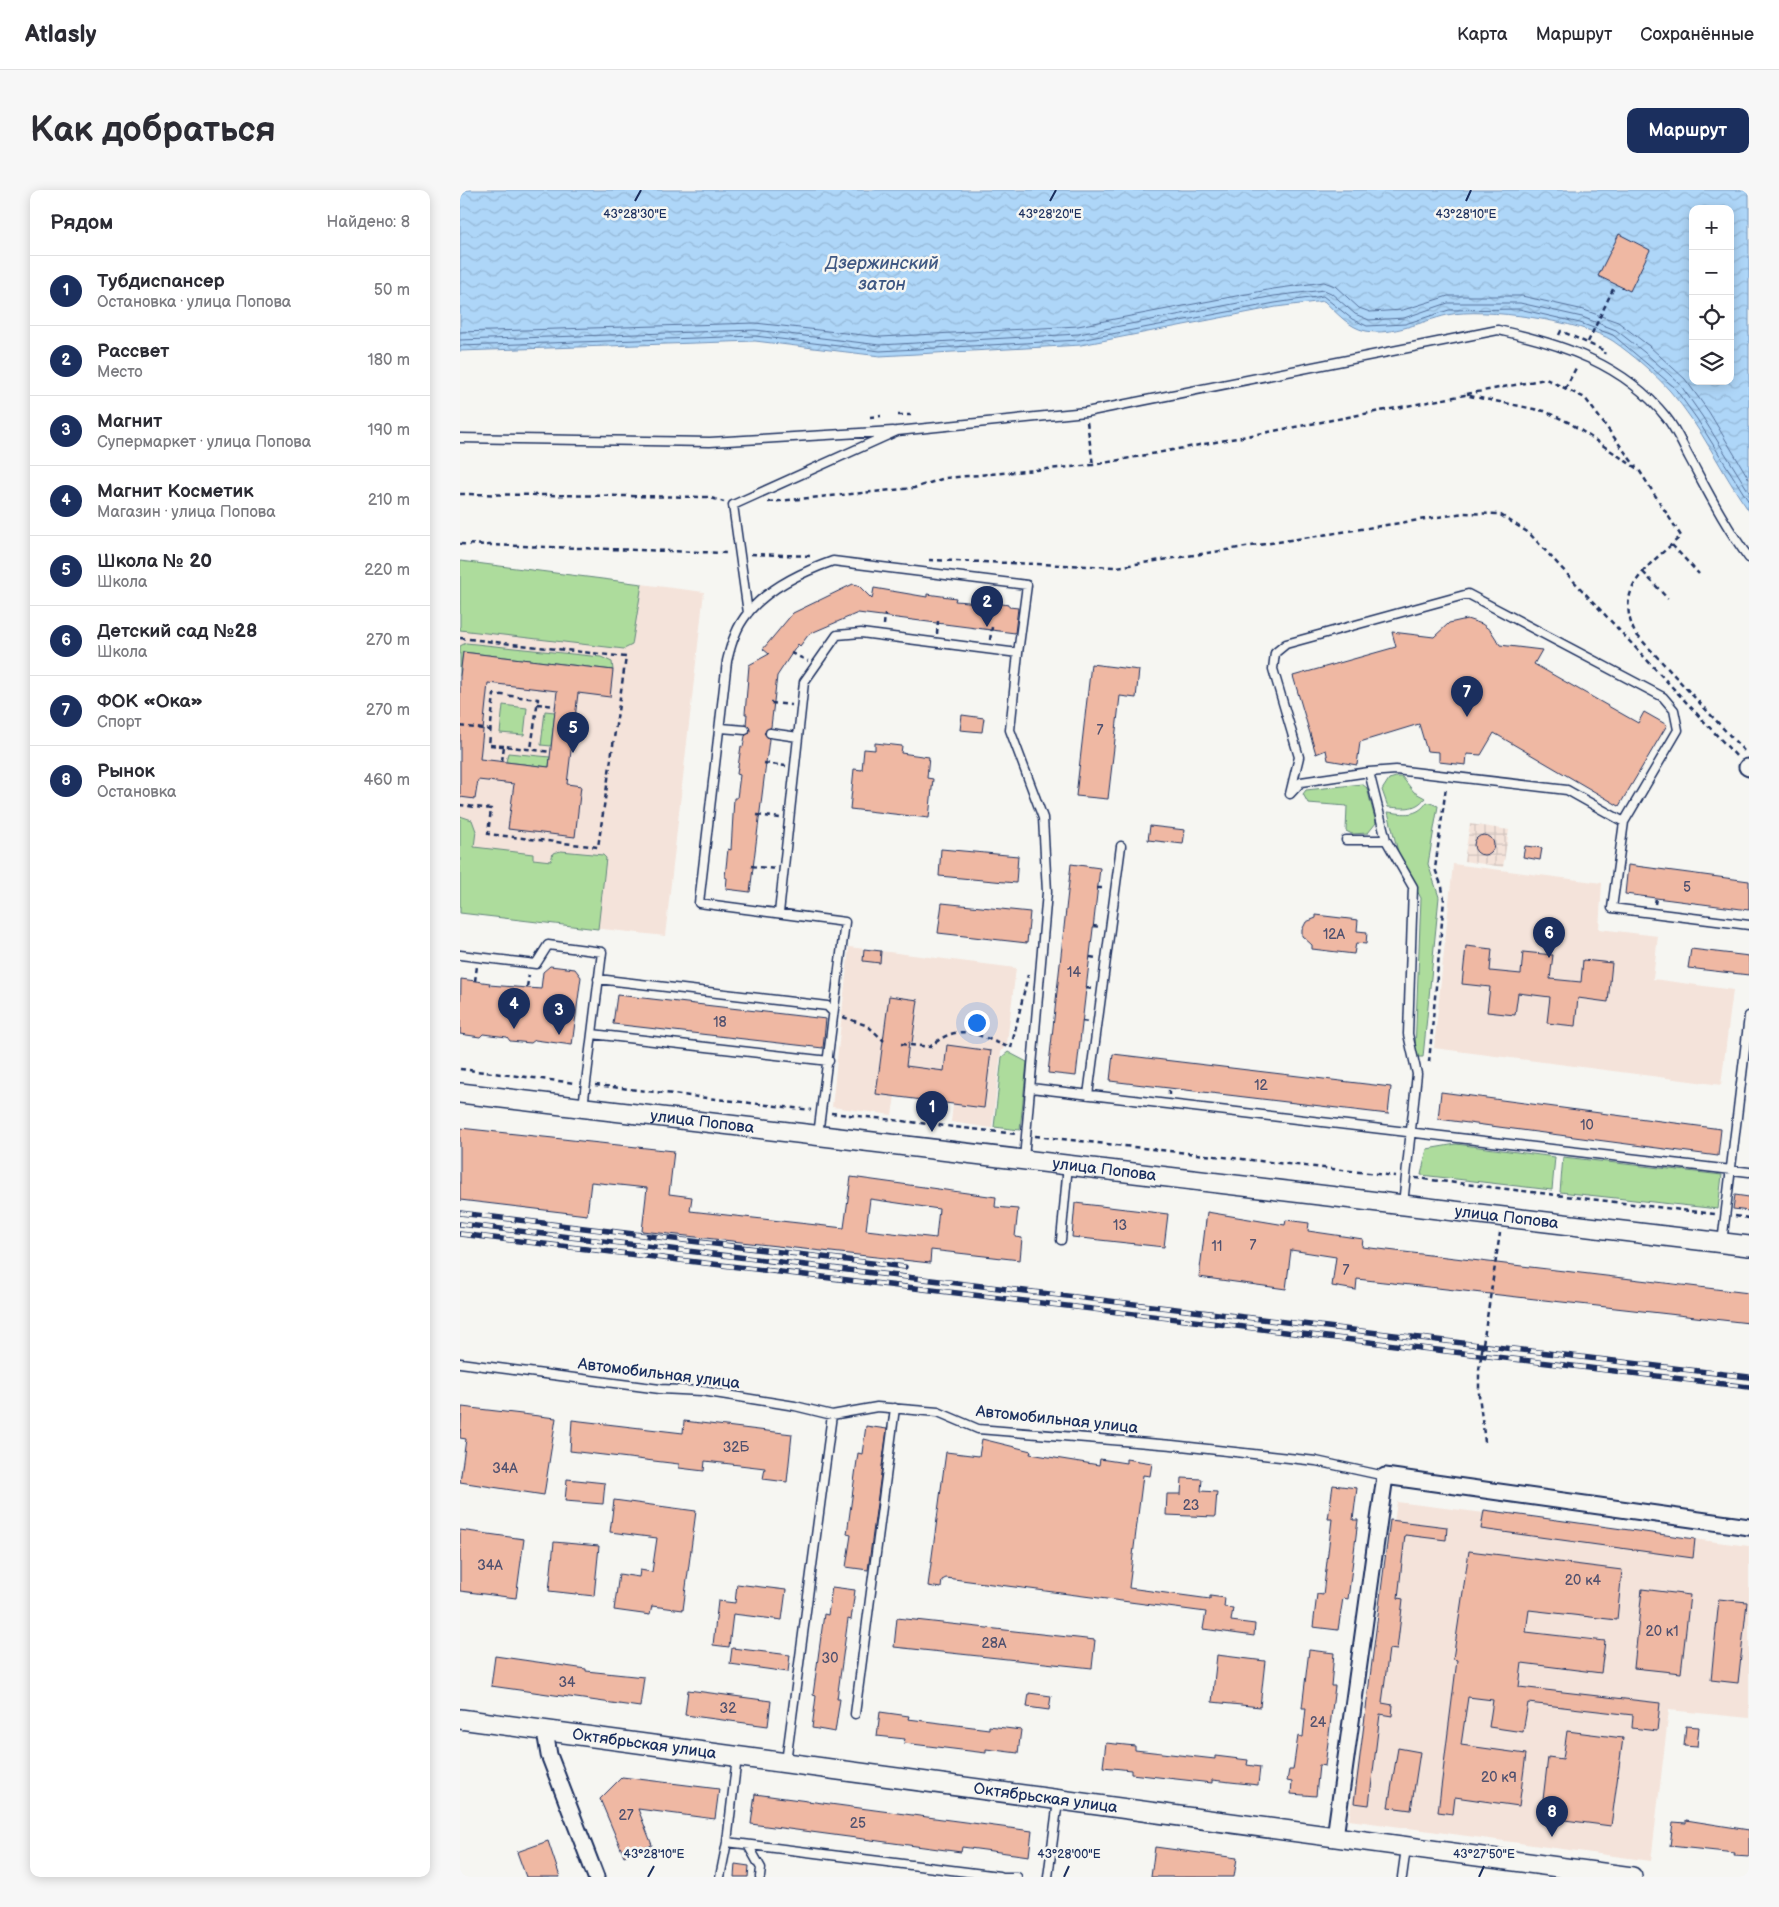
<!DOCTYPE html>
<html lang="ru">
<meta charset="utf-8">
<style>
:root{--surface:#fff;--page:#f7f7f7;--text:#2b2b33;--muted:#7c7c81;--line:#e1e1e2;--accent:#1b2f5e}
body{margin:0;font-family:"Balsamiq Sans",sans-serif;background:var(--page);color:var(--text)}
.controls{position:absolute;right:15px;top:15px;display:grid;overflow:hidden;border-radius:10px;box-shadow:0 2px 12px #0003}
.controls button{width:45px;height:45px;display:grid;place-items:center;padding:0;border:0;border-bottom:1px solid var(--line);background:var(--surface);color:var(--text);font:25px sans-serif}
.you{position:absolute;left:516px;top:832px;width:18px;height:18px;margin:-12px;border:4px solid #fff;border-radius:50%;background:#1a73e8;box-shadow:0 0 0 8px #1a73e833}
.badge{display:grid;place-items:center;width:32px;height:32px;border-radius:50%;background:var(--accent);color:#fff;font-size:16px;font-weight:700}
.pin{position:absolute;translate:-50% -41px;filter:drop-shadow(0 1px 2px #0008)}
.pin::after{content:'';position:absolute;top:26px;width:18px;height:15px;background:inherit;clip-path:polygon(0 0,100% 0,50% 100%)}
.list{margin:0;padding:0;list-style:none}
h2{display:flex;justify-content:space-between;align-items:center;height:65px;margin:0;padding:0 20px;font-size:21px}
h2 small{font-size:16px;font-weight:400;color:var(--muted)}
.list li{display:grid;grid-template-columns:32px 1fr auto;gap:15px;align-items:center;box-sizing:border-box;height:70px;padding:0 20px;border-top:1px solid var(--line)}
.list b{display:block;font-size:19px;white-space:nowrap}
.list p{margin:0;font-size:16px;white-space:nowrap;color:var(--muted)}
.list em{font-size:16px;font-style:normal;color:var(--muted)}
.icon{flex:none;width:28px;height:28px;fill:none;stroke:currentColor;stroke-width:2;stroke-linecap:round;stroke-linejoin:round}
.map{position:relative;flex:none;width:1289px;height:1687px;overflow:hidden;border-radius:10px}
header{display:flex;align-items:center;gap:30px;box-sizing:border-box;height:70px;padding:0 25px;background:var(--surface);border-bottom:1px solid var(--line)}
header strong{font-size:24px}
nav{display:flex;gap:28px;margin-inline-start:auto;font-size:18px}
.intro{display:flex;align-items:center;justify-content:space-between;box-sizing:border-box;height:120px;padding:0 30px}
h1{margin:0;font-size:35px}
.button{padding:12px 22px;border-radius:10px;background:var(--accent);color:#fff;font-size:18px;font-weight:700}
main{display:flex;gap:30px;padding:0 30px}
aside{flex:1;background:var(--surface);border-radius:10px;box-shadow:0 2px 12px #0003}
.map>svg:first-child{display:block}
.built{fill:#f4e3da}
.industrial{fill:url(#industrial-grid)}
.green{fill:#addc9c;stroke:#64867d}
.water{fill:url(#water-waves);stroke:#7393ba;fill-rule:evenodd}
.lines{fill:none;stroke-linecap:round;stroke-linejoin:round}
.shore{stroke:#56729c;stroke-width:1}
.building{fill:#efb8a3;stroke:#1b2f5e;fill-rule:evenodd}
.service-casing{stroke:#1b2f5e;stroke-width:11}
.minor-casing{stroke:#1b2f5e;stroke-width:19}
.tertiary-casing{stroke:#1b2f5e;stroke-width:22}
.path{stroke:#1b2f5e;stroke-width:2.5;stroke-dasharray:5 4;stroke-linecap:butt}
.service{stroke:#f6f6f2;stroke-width:8}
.minor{stroke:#f6f6f2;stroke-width:15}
.tertiary{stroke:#f6f6f2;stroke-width:19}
.rail-casing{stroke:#1b2f5e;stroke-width:5.5}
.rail{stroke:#f6f6f2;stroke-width:4;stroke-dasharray:11;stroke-linecap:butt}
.ticks{fill:none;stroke:#1b2f5e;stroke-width:2}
.labels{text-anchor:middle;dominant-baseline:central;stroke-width:5;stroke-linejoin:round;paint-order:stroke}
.number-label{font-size:14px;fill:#50516f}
.street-label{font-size:16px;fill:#1b2f5e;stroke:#f6f6f2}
.water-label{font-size:18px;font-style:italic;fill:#405984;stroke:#f6f6f2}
.ticks-label{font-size:12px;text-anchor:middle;fill:#1b2f5e;stroke:#f6f6f2;stroke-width:5;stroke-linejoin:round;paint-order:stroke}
</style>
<header>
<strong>Atlasly</strong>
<nav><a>Карта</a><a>Маршрут</a><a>Сохранённые</a></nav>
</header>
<div class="intro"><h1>Как добраться</h1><a class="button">Маршрут</a></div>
<main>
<aside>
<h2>Рядом<small>Найдено: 8</small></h2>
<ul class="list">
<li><span class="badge">1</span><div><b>Тубдиспансер</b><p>Остановка · улица Попова</p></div><em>50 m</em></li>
<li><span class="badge">2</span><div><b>Рассвет</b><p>Место</p></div><em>180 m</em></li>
<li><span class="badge">3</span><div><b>Магнит</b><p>Супермаркет · улица Попова</p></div><em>190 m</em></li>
<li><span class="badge">4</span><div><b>Магнит Косметик</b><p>Магазин · улица Попова</p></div><em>210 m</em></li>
<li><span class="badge">5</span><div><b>Школа № 20</b><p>Школа</p></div><em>220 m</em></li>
<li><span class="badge">6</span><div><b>Детский сад №28</b><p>Школа</p></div><em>270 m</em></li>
<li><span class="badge">7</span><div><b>ФОК «Ока»</b><p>Спорт</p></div><em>270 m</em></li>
<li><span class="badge">8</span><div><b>Рынок</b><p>Остановка</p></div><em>460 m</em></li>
</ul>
</aside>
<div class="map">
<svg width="1289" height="1687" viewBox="0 0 1289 1687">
<defs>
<pattern id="industrial-grid" width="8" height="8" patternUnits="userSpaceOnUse" patternTransform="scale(1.25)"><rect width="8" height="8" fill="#f4e3da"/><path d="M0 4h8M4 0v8" fill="none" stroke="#d1c3be"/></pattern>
<pattern id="water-waves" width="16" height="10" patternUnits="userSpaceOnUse" patternTransform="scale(1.25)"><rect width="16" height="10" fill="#aed6f8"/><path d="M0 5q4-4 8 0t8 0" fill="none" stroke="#95b8d7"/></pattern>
</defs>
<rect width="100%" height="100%" fill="#f6f6f2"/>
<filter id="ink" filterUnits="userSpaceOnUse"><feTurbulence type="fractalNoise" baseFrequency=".02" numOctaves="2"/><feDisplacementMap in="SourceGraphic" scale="10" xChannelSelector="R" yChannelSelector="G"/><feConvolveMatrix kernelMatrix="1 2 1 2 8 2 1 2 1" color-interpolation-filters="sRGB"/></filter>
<g filter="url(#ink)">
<!-- built -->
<path class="built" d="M0,371l244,31 -39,344 -205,-23z
M993,674l149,19 -3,46 59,7 -5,43 80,11 -12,95 -287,-37z
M389,757l167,21 -9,75 -6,9 -9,76 -41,-6 2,-18 -58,-8 -3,19 -60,-8z
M937,1312l352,44v172l-80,-8 -18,151 -302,-41z"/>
<!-- industrial -->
<path class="industrial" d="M1010,634l39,6 -6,37 -39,-6z"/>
<!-- green -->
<path class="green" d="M0,371l182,23 -10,61 -8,4 -164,-19z
M6,453l135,14 11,5 1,8 -150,-18 -3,24v-30z
M43,515l24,3 -3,27 -24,-2z
M85,521l10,1 -4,34 -10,-1z
M48,563l42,4 -1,10 -43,-5z
M936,587h6l12,15 11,6c-10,13 -23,10 -37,9l-6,-17 7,-11z
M902,594l5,4 9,35 -8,10 -16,1 -6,-3 1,-25 -39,-3 -5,-9 3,-4z
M967,612l11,4 -10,58 11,33 -16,160h-6l-2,-6 6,-153 -21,-38 -12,-48c17,2 29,5 39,-10z
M0,626l12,4 4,11 -2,16 59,7v5l18,2 2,-8 8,-2 42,4 3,3 -8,71 -138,-16z
M548,862l19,10 -7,68 -26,-3 8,-70z
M996,954l99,13 -3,33 -131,-15 6,-26z
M1103,967l159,18 -4,34 -158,-17z"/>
<!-- water -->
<path class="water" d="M0,0h1289v321c-28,-39 -47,-84 -79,-120 -16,-18 -37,-36 -57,-50 -30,-20 -130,-34 -166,-26 -25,6 -54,21 -81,16 -17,-3 -30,-19 -42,-30l-48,6 -195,38 -201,11 -125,-15 -295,10zM1233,19h37v172h-37z"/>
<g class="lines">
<!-- shore -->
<path class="shore" d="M0,142l295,-9 126,14 197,-11 195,-37 51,-7 11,4 24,22 11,4 33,-2 45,-14h74l62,14 34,12 31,24 36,33 24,33 40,67
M0,150l295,-10 125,15 199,-11 195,-38 50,-6 7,3 24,21 14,6 35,-2 44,-15h72l62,14 34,13 28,22 35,31 23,33 47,76
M0,156l295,-10 125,15 200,-11 195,-37 48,-7 29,23 15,7 38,-2 44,-14 70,-1 61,14 33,12 61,52 23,32 52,83"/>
</g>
<!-- building -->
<path class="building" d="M1159,44l31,16 -20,41 -32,-15z
M393,394l5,1 14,14 2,-11 53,9v-3l29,4 -1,3 13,1 13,2v-3l28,4v2l9,1 -3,25 -157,-20 -49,21 -9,12 -2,-2 -21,32 -6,51 -7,6 5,6 -19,153 -24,-3 1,-11 -2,-1 3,-28 3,1 3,-52h3l3,-23 -3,-1 4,-28 2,1 2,-11 5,-5 -4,-6 1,-11h-2l4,-49 20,-11 -6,-5 30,-36z
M1007,429l15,5 9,7 9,14 42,5 -8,14 104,59 6,-11 23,13 -48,81 -125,-73 -13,22 -14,-1 -1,11 -27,-3v-10l-12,-1 -8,-27 -59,18 -3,23 -29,-5 -2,-10 -10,4 -23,-78 103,-29 -4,-15 42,5 15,-14z
M3,462l150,18 -3,27 -32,-4 -11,91 14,2 -6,51 -67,-8 6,-45 -36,-4 -3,19 -15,-2v-121zM28,493l69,8 -8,76 -69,-8z
M631,474l48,6 -3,28 -16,-2 -12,103 -32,-3z
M502,525l22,3 -2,14 -22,-2z
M415,553l27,3 -1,7 28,4 -2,21 6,1 -4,39 -79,-9 4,-40 8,1 2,-21 11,1z
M690,636l35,4 -2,14 -35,-4z
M1014 655a10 10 0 1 1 20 0a10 10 0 1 1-20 0Z
M1065,656l17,2 -2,12 -17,-3z
M481,659l77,7 -2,27 -77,-7z
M611,674l29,4 -24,208 -28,-3z
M1168,675l121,16v29l-124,-16z
M482,713l88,9 -3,31 -89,-10z
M856,725l42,5 -1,11 10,1 -1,12 -10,-1 -2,11 -42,-5v-4l-10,-9v-6l4,-8 10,-4z
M1006,756l26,3 -2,22 31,3 2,-22 30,3 -3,24 31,3 2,-22 29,3 -4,39 -30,-4 -3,28 -28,-3 3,-26 -32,-4 -3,22 -28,-3 3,-25 -28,-3z
M404,759l17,2 -1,12 -17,-2z
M1231,759l58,7v19l-61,-7z
M90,776l25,3 6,8 -9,68 -37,-5 -4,3 -21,-2 -3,-4 -24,-3 -3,3 -20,-3 1,-55 29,4 -1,2 52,4 2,-17z
M157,805l209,24 -3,29 -210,-24z
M429,806l29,4 -6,43 -3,-1 -3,24 38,5 3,-26 44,6 -7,57 -108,-14z
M653,864l278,33 -3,27 -278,-33z
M981,902l280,37 -3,27 -280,-37z
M0,938l214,23 -5,43 23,3 -2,14 154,17 7,-51 145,20 -1,10 23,2 -3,28 7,1 -2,22 -89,-10 -1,13 -288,-32 5,-43 -56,-6 -4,33 -127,-15zM410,1009l69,10 -3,29 -70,-8z
M1275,1005l14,2v14l-16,-2z
M615,1013l93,11 -4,33 -92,-10z
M747,1022l78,13 1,-5 23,3 -1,8 55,8 -1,8 387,46v30l-392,-44 -1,11 -24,-4 4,-29 -45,-7 -5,39 -87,-12z
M2,1217l94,11 -12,77 -84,-13 6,-43 -6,-1z
M112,1230l111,13 1,-12 108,13 -5,48 -24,-3 2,-11 -60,-7 -1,10 -25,-3v-4l-109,-13z
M406,1236l21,3 -19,141 -22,-3 5,-32 -4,-1 11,-81 4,1z
M522,1249l49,12 -1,3 69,11 1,-6 26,4v-4l26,4 -2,13 -7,-1 -14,113 81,11v-3l15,2 -1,9 9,1 -2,13 24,3 -1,12 -51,-7 3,-17 -260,-34 -4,2 -1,8 -13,-2 18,-134 33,4z
M722,1288l20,1 -1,12 16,1 -2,25 -49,-2 1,-21h14z
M107,1289l38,4 -2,21 -38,-3z
M873,1295l24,3 -4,32h5l-10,79 -5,-1 -5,32 -25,-3 4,-33 6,1 9,-76h-4z
M154,1310l82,11 -13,99 -31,-4 -2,9 -36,-5 5,-36 20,3 1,-7 12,2 5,-34 -47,-6z
M1024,1320l211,29 -2,19 -212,-29z
M930,1330l57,7 -1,13 -41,-5 -7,63 5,1 -6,51 -8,-1 -7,54 11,2 -1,11 -12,-2 -11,91 -15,-2z
M0,1340l64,9 -8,59 -56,-7z
M94,1352l45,4 -5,50 -45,-5z
M1009,1361l153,19 -5,50 -88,-10 -3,22 79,9 -4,32 -79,-10 -3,24 141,16 -3,28 -25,-3 1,-13 -105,-12 -5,29 -34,-5 4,-27 -25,-3 -7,48 65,9 -7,52 -64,-9 -2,17 -15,-2 19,-152 -4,-1z
M277,1394l49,6 -4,30 -49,-6 -4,33 -16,-2 5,-44 17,2z
M372,1397l23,3 -4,30 -3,-1 -11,80h3l-5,33 -23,-4 4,-32 -3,-1 11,-81 4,1z
M1182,1399l48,6 -9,78 -47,-5z
M1259,1409l28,3 -9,81 -27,-3z
M437,1428l198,22 -3,28 -198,-21z
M272,1458l58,7 -2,17 -58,-8z
M849,1460l25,3 -3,33h4l-10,80 -6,-1 -3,31 -25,-2 1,-12 -5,-1 2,-11h4l5,-34 5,1 3,-29h-4z
M757,1465l48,6 -5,46 -48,-5z
M35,1466l91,13v2l58,6 -4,30 -149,-21z
M228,1500l83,11 -3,25 -83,-11z
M569,1503l22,3 -2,14 -22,-3z
M420,1522l29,4 -1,3 81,10v-3l32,4 -3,23 -32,-4v4l-82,-10 1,-4 -28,-3z
M1226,1536l13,1 -2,20 -13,-1z
M1107,1541l56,7 -12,88 -70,-9 7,-60 15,2z
M646,1553l29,3v4l80,9v-3l33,4 -1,5 13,2 -2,18 -46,-5v3l-81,-9v-4l-28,-3z
M938,1558l22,4 -9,58 -23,-3z
M162,1587l97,12 -4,30 -77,-10 14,36 -28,11 -24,-57z
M295,1604l277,37 -3,25 -67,-9 -1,5 -210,-28z
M1226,1630l63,10v27l-15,-1 1,-3 -65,-7 3,-24 13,1z
M88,1651l12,36h-34l-9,-25z
M695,1657l82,11 -3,19h-83z
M275,1674l14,2 -1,11h-14z"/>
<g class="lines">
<!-- service casing -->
<g class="service-casing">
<path id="service" d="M0,248l250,4 183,-11
M288,423l-15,-108 164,-74 189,-19 412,-82c64,14 126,34 168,87 10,12 16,27 23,40 19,35 36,69 60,101
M558,463l-8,77 33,88 4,74 -23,267
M261,538l24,2
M310,543l28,4
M909,582l27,-2 171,20 57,32 54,-92 -4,-20 -11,-13 -195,-103 -182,50 -11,9 -2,16 26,88 -9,37 11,-12 68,-10 17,68
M1164,632l-12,86 137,17
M886,650h40l27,47 -5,147 9,40 -14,130
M319,723l25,-231 33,-47 24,-2 157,20 9,-68 -194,-24c-37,13 -83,35 -98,74 -4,9 -6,18 -8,26l-28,242 146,19 -27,213
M0,765l76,9 12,-19 54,7 -19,155
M138,789l229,27 6,6
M132,844l237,27
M571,898l718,84
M628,905l33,-249
M601,1050l7,-75
M1262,1053l27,-227
M0,1173l200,26 42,2 93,15 37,9 45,-8 61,5 40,17 194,16 144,16 69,15
M395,1524l40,-306
M326,1572l46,-347
M267,1652l272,34
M288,1655l13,23 -1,9
M260,1687l7,-35 10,-85
M539,1687h18
M588,1687l10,-76
M942,1687l4,-29"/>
</g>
<!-- minor casing -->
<g class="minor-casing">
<path id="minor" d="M1287,577l2,1
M85,1541l4,24 47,122
M875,1647l50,-361 364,51"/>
</g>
<!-- tertiary casing -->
<g class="tertiary-casing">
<g id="tertiary">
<path id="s1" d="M0,903l1289,153"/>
<path id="s2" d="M0,1529l1172,158"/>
</g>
</g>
<!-- path -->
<path class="path" d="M1099,145l2,-4 44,20 -1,3
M1128,152l25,-53
M1105,199l12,-23
M1007,204l79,-15 39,19 51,69
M438,225h13
M410,227l11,-1
M627,232l6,43
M0,304l248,3 16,5
M308,312l146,-14 31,-10 148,-13 372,-70 79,16 26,12 69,47 42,66c-31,29 -68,51 -46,97l111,120
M0,354l268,9
M1212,355l27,29
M291,364l62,2
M469,370l188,7 347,-54 35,1 30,19 209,225
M1183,382l25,27
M424,435l1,-11
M477,444l1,-13
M0,448l166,19 -28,190 -110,-13 3,-25 -31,-4
M530,450l2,-13
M331,463l17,8
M311,513l21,2
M77,514l19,2
M0,536l31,4
M44,556l-15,-1 5,-51 44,5 -7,50
M42,571l2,-15 47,6
M304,573l22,3
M297,625l23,3
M291,676l24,3
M637,698h9
M1195,714l1,-6
M633,736l8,1
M630,767l7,1
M15,791l2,-15
M67,797l2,-12
M626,798l7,1
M383,827l25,9 16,15
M622,831l6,1
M441,854l29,3c30,-27 48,-11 81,1l17,-73
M969,872l15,-162 -2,-13 -7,-18 11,-82
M0,879l115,14
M135,895l216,25
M709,905v-7
M371,923l186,21
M575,946l360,40
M955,988l300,36
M1275,1026l14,2
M1025,1252l-6,-47v-25l21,-137"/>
<!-- service -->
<use href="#service" class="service"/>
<!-- minor -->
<use href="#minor" class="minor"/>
<!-- tertiary -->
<use href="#tertiary" class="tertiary"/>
<!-- rail casing -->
<g class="rail-casing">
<path id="rail" d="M0,1023l445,54
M0,1034l1289,153
M0,1044l1289,153"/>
</g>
<!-- rail -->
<use href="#rail" class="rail"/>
</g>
</g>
<!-- ticks -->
<path class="ticks" d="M175,11l6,-11M590,11l6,-11M1006,11l5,-11M188,1687l6,-11M604,1687l5,-11M1019,1687l5,-11"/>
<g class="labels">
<!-- number labels -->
<g class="number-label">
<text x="640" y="540">7</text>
<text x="1227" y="697">5</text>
<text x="874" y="744">12А</text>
<text x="614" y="782">14</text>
<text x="260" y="832">18</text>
<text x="801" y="895">12</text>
<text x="1127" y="935">10</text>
<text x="660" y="1035">13</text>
<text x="793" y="1055">7</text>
<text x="757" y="1056">11</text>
<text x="886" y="1080">7</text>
<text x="276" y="1257">32Б</text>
<text x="45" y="1278">34А</text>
<text x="731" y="1315">23</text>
<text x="30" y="1375">34А</text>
<text x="1123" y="1390">20 к4</text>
<text x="1202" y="1441">20 к1</text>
<text x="534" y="1453">28А</text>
<text x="370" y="1468">30</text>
<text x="107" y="1492">34</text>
<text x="268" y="1518">32</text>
<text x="858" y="1532">24</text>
<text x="1039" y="1587">20 к9</text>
<text x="166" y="1625">27</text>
<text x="398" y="1633">25</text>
</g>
<!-- street labels -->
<g class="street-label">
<text stroke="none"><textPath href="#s1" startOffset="244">улица Попова</textPath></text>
<text stroke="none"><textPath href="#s1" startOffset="649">улица Попова</textPath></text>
<text stroke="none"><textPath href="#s1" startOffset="1054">улица Попова</textPath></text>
<text transform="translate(199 1184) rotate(7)">Автомобильная улица</text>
<text transform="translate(597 1230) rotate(6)">Автомобильная улица</text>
<text stroke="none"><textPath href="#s2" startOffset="186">Октябрьская улица</textPath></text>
<text stroke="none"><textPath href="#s2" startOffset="591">Октябрьская улица</textPath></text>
</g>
<!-- water labels -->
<g class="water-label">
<text x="422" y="73">Дзержинский<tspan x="422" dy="21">затон</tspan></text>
</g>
</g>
<g class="ticks-label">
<text x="175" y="28">43°28'30"E</text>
<text x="590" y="28">43°28'20"E</text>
<text x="1006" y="28">43°28'10"E</text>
<text x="194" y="1668">43°28'10"E</text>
<text x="609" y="1668">43°28'00"E</text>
<text x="1024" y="1668">43°27'50"E</text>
</g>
</svg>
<div class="controls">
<button>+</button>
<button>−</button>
<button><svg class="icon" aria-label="locate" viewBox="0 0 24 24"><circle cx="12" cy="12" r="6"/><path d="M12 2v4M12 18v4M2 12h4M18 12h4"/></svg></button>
<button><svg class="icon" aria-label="layers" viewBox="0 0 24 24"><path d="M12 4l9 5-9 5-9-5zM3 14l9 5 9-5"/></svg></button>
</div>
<div class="you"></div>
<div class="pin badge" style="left:472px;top:942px">1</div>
<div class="pin badge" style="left:527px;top:437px">2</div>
<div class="pin badge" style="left:99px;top:845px">3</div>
<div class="pin badge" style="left:54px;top:839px">4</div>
<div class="pin badge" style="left:113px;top:563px">5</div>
<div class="pin badge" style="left:1089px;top:768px">6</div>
<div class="pin badge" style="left:1007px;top:527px">7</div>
<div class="pin badge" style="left:1092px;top:1647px">8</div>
</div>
</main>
